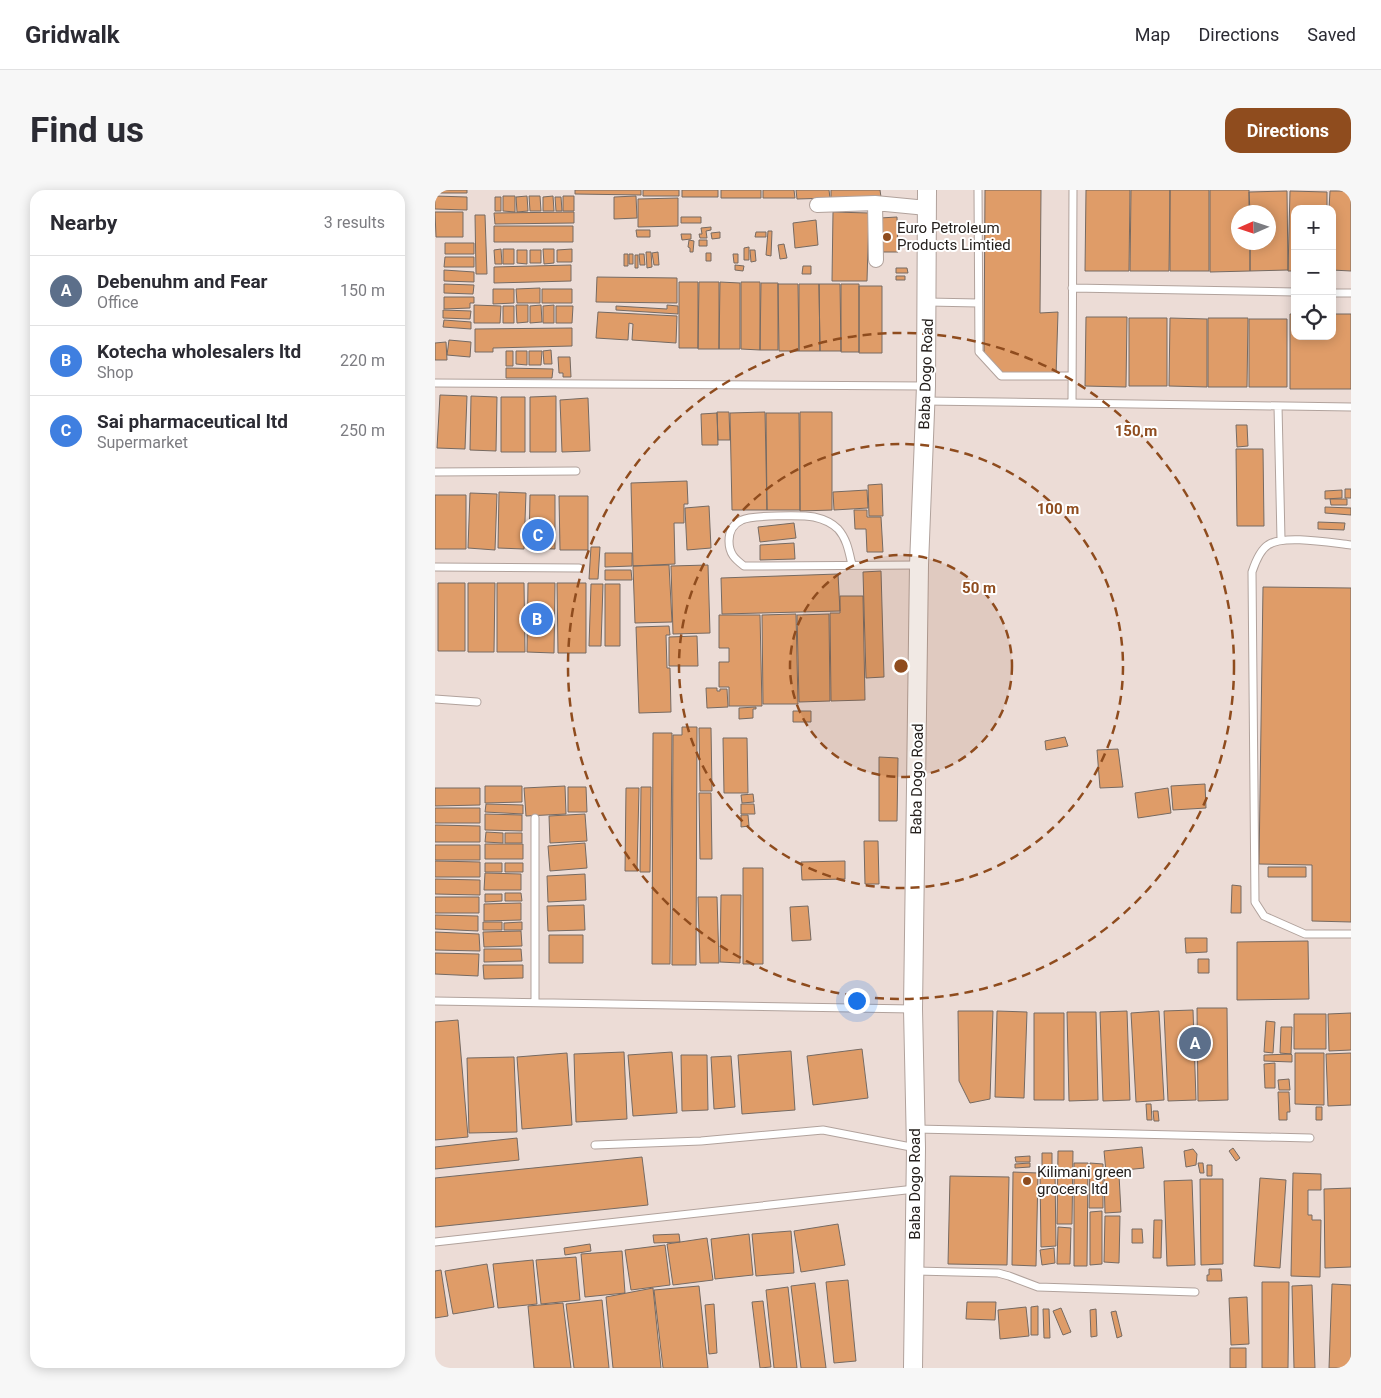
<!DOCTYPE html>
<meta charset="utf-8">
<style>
:root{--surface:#fff;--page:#f7f7f7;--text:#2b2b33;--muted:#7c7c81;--line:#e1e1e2;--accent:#8f4c1e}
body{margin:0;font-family:Roboto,sans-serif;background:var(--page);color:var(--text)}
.controls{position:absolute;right:15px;top:15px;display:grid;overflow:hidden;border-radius:10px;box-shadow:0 2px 12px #0003}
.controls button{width:45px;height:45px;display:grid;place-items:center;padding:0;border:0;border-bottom:1px solid var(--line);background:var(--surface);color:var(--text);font:25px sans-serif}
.compass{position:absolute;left:796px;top:15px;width:45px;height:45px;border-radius:50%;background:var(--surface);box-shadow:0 2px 12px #0003;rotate:267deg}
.you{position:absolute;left:421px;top:810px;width:18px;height:18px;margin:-12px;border:4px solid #fff;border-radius:50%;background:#1a73e8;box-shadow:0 0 0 8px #1a73e833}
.badge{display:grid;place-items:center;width:32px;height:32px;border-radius:50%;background:var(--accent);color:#fff;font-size:16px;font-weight:700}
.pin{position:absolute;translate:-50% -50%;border:2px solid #fff;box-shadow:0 1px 5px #0006}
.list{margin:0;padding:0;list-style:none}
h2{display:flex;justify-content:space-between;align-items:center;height:65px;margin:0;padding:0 20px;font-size:21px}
h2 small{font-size:16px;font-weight:400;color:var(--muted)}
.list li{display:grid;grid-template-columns:32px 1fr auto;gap:15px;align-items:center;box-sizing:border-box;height:70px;padding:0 20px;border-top:1px solid var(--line)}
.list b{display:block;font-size:19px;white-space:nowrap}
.list p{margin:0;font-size:16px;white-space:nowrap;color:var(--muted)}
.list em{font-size:16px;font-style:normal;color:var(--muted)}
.icon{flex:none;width:28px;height:28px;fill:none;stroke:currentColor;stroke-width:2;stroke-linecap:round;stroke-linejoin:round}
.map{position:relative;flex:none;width:916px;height:1178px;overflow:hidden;border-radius:15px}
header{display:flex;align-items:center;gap:30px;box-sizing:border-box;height:70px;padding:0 25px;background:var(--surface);border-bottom:1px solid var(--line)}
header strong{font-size:24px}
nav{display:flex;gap:28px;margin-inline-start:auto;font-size:18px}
.intro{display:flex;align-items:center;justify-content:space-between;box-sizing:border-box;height:120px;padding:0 30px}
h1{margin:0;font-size:35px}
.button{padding:12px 22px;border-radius:15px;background:var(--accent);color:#fff;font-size:18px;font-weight:700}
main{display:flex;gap:30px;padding:0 30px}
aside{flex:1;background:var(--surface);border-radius:15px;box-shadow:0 2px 12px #0003}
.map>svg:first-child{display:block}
.building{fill:#df9c68;stroke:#766a62}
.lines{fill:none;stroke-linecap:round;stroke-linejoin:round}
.service-casing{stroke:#b1a29c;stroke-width:9}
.minor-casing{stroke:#b1a29c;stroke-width:16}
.tertiary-casing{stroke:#b1a29c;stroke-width:20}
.service{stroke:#fff;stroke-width:7}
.minor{stroke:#fff;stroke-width:14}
.tertiary{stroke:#fff;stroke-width:18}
.ring{fill:none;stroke:#8f4c1e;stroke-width:2.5;stroke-dasharray:9 6}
.poi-dot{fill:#8f4c1e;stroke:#fff;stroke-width:2}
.labels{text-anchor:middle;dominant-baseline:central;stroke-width:4;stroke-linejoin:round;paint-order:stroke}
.poi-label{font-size:15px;fill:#25201d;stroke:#fff;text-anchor:start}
.street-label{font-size:15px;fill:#25201d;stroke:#fff}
.centre{fill:#8f4c1e;stroke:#fff;stroke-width:2.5}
.ring-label{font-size:15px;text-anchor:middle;font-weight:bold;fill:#8f4c1e;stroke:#fff;stroke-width:4;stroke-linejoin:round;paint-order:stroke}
</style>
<header>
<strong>Gridwalk</strong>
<nav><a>Map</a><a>Directions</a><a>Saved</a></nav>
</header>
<div class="intro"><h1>Find us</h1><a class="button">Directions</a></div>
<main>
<aside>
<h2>Nearby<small>3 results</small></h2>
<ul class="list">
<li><span class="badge" style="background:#5c6f8a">A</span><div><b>Debenuhm and Fear</b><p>Office</p></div><em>150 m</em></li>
<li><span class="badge" style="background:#3f7fe0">B</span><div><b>Kotecha wholesalers ltd</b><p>Shop</p></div><em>220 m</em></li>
<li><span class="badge" style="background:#3f7fe0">C</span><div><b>Sai pharmaceutical ltd</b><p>Supermarket</p></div><em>250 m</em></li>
</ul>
</aside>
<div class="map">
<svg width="916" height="1178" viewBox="0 0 916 1178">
<rect width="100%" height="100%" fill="#ecdcd6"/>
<!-- building -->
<path class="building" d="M0,0h32v3h-32z
M140,0h66v5l-66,-1z
M208,0h36v6h-36z
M247,0h36v7h-36z
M286,0h40v8h-40z
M328,0h31l1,8h-32z
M361,0h33l1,8 -33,1z
M396,0h49l1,7 -50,2z
M550,0h56l-1,123 18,-1 -2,64 -55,-2 -17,-19z
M651,0h44l-1,81h-44z
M696,0h39l-1,81h-39z
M735,0h39v81h-39z
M775,0h39v22h-10v30h11v29l-40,1z
M852,1l1,79 -38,1v-29h19v-30h-19l-1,-20z
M855,1l37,1v17h-32v62h-7z
M895,1h21v80l-19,-1v-61h-3z
M0,6l32,1v13l-32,-1z
M68,6h12v16l-12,-1z
M92,6l1,15 -11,1 -1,-15z
M94,6h11l1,15h-11z
M118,6l1,15h-11v-14z
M128,6h11v15h-11z
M201,6l1,22 -23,1v-22z
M60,7h6v14h-6z
M120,7h6l1,14h-6z
M243,8v28l-40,1v-28z
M0,22h28v25h-27z
M139,22v11l-79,1 -1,-11z
M398,22l36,1 -2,68h-35z
M40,25h10l2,59h-11z
M246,27h20v6h-20z
M462,27l1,35h-17l-1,-34z
M381,30l2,25 -23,3 -2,-25z
M59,36h79v16h-79z
M276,37v3l-5,1 1,7h-7l-1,-4h3l-1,-6z
M201,40h14v7h-13z
M333,41h4l-1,25 -5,-1z
M285,42v6l-8,1 -1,-6z
M321,42h10v5h-11z
M246,44h10v5l-9,1z
M254,50l5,1 -1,11h-3v-4l-2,-1z
M264,50h8v6h-8z
M10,53h29v11h-29z
M349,54l3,14 -7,1 -2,-14z
M314,57v13h-5v-12z
M66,59l1,15h-7l-1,-14z
M68,59h11v15h-11z
M108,59h11v14l-10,1z
M137,59v13h-15v-12z
M82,60h10v14l-10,-1z
M95,60h11v13h-11z
M315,60h5l1,11 -5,1z
M211,62h5l1,15 -5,1z
M223,62l1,13h-5l-2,-12z
M271,63h5v8h-5z
M189,64h4v12h-4z
M194,64h4v10h-4z
M204,64h5l1,11h-5z
M298,64h5v9h-4z
M200,65h3v13h-3z
M10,67h29v10h-30z
M136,75v16l-77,2v-16z
M300,75l9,1 -1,5 -8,-1z
M368,76h8v8h-9z
M461,78h11l1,5h-12z
M9,80l30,2v10l-30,-1z
M461,86h9v4h-9z
M162,87l80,1v25l-81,-1z
M244,92h19v66h-19z
M264,92h20v67h-21z
M285,92l20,1v66h-21z
M306,92h19v68l-19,-1z
M326,93h17v67h-18z
M9,94l30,1 -1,9 -29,-1z
M343,94h20l1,67h-20z
M364,94h20l1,67h-21z
M384,94h21l1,67h-21z
M406,94h18v68h-18z
M424,96h23v67h-23z
M105,98v15h-23l-1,-14z
M58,99h21v14l-21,1z
M107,99h30v14h-30z
M9,107h30v6h-4v5l-26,1z
M39,115l27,1 -1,17h-26z
M81,115h12v17l-11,1z
M106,115l1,17 -12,1v-17z
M119,115v18h-11v-17z
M232,115l11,1v8l-62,-4v-4l51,3z
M68,116h11v17h-11z
M121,116h17l-1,17h-16z
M8,120l28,1 -1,8 -27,-1z
M163,122l79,4 -1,27 -44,-3 1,-16 -4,-1 -1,17 -32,-2z
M855,124h5v22h37v-22h19v75h-61z
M651,127h41l-1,70 -41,-1z
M694,128h38v68h-38z
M735,128l37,1v68l-38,-1z
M773,128h40l-1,69h-39z
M814,129h38v68h-38z
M9,130l27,2v7l-28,-2z
M137,138v18l-79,2v4h-18v-23z
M14,150l22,2 -1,15 -23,-2z
M11,152l1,18h-12v-17z
M116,160l1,14h-8l-1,-13z
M71,161h7v15h-7z
M81,161h11v14l-11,-1z
M94,161h13l-1,14h-12z
M123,167h12l1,20h-8v-4h-4z
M71,178l47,1 -1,9h-46z
M5,205l27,1 -2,53 -28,-1z
M36,206l26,1 -1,54 -26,-1z
M121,206v56h-26v-55z
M66,207h24v55h-24z
M153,208l2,53 -28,1 -2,-52z
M282,222h12l1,28h-12z
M330,222l2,98h-35l-2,-97z
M365,222h32v98l-32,1z
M282,223l1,32h-16l-1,-31z
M331,223h33l1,97h-33z
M801,235h11l1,21 -11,1z
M801,259h27l1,77h-27z
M252,291l1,23h-4v19h-10l1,41 -42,2 -2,-83z
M447,294l1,32h-14l-1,-31z
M910,299h6v9h-6z
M432,300l1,18 -34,2 -1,-18z
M907,300v8l-17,1v-8z
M64,302l27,1 -2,56 -26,-1z
M35,303l27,1 -2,56 -27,-2z
M0,305h31v54h-31z
M95,305h25v54l-26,-1z
M124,306h29v54h-28z
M895,309h17v6h-16z
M274,316l2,42 -24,2 -2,-42z
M890,317l26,1v7l-26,-2z
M419,320h13v7h14l2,35h-16l-1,-23h-11z
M883,332l27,1 -1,7 -26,-1z
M359,333l2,15 -36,4 -2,-15z
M359,353l1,16 -35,1v-15z
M156,357h9l-2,32h-9z
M170,363h27v13l-27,1z
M234,375l3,57 -37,1 -2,-57z
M273,375l2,68 -37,1 -2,-68z
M170,380h26l1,10h-27z
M446,381l3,106 -18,1 -3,-106z
M403,384l2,37 -118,3 -1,-36z
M3,393h27v68h-27z
M33,393h27l-1,69h-26z
M62,393h27l1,69h-28z
M93,393h27l-1,70 -27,-1z
M122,393h29v70h-28z
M156,394h12l-2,62h-12z
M170,394h15v62h-15z
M828,397l88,1v334l-39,-1v-56l-53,-1z
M405,406h23l2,104 -34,1 -1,-88h10z
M361,424l2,90h-35l-1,-89z
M394,424l1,87 -31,1 -2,-87z
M284,425h41l2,91h-33v-19h-10v-25h10v-14h-10z
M234,436l1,9h-4l1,33h3l1,44 -32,1 -3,-86z
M262,446l1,30h-29v-29z
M271,498h11v3h3v-2h7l1,18 -21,1z
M321,517v2h-3v9l-14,1v-11z
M358,521h18v11h-18z
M247,537h15l-1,238h-24l1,-230h9z
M264,538h12l1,63h-12z
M218,543h19l-2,231h-18z
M630,547l3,9 -22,4 -1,-9z
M288,548h24l1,55h-24z
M683,559l5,38 -23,1 -3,-38z
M444,567l19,1 -1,63h-18z
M770,594l1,24 -33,2 -2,-24z
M50,596h37v16l-37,1z
M130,596l1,28 -40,2 -2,-28z
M133,597h18l1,25h-19z
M206,597h10l-1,85h-10z
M0,598h45v17l-45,1z
M191,598h13l-2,83h-12z
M733,598l3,25 -33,5 -3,-25z
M264,603h12l1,66h-12z
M318,604l1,8 -12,1 -1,-8z
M51,614l37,1v9l-38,-2z
M306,614h13l1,10h-14z
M0,618h45v15h-45z
M50,624l37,1v16l-37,-1z
M150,624l2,27 -37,2 -1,-27z
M306,625h7l1,11 -8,1z
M0,635l45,1v16h-45z
M51,642l17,1v10l-18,-1z
M70,643h17v10h-17z
M429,651h14l1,43h-14z
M150,653l2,25 -37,3 -2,-25z
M50,654h38v15h-38z
M0,655h45v15h-45z
M0,671l45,1v15h-45z
M410,671v18l-43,1 -1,-18z
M50,673h17v9h-17z
M70,673h18v9h-18z
M833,677h38v10h-38z
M308,678h20v96h-20z
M50,683l36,1v16h-37z
M150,684l1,26 -38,2 -1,-26z
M0,689l45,1v15l-45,-1z
M797,695l9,1v27h-10z
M70,703h16l1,8h-17z
M50,704h17v7l-17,1z
M286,705h20l-1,68 -20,-1z
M0,707h44v16h-44z
M263,707h19l2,66h-19z
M86,713v17l-37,1v-17z
M149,715l1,25 -37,1 -1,-25z
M373,716l3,34 -19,1 -2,-34z
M0,725l43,1v15l-43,-2z
M48,732h19v8h-19z
M87,732v8h-18v-7z
M86,741l1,15 -38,1 -1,-15z
M0,742l44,2 1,17 -45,-1z
M114,745h34v28h-34z
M750,748h22v14l-21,1z
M873,751l1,58 -72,1v-58z
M49,759h37l1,12 -38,1z
M0,763l44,1 -1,22 -43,-2z
M763,769h11v14h-11z
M48,775h40v13l-39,1z
M762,818h30l1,92 -30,1z
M758,820l3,90 -28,1 -4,-90z
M523,821h35l-3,88 -20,4 -11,-22z
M562,821l30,1 -3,86 -29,-1z
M692,821l3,89 -27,1 -3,-89z
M724,821l5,89 -28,2 -5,-89z
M632,822h29l2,88 -29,1z
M599,823h30v87h-30z
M916,823v37l-22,1 -1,-37z
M859,824h32v35h-32z
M23,830l10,117 -33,3v-118z
M831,831l9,1 -2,31 -9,-1z
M846,837h11l-1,27 -11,-1z
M427,859l6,49 -55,7 -6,-49z
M356,861l4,59 -53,4 -4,-59z
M189,862l3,67 -51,3 -2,-68z
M237,862l5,61 -44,3 -5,-61z
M132,863l5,72 -50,4 -5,-72z
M860,863h29v52l-29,-1z
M916,863v52l-23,1 -2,-52z
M856,864l1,1v7l-28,-1v-6z
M246,865h26l1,55 -26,1z
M296,866l4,51 -21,2 -3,-52z
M79,867l3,75 -48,1 -2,-75z
M840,873v25h-10l-1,-24z
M854,889l1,11h-11l-1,-10z
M843,902h11l1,20h-3v8h-8z
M711,914h5l1,16h-5z
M881,917h6v13h-6z
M718,921h5l1,10h-5z
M82,948l2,22 -84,9v-22z
M707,957l2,21 -38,4 -2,-21z
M798,958l7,10 -4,3 -7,-10z
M758,959l4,5 -1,11 -10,2 -2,-16z
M623,961h15l-1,73h-15z
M607,963h10v17h-10z
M595,966v6h-14l-1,-5z
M207,967l6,48 -213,22v-49z
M595,973v4l-15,1v-4z
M639,973h14l-1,103h-13z
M655,973l13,1v44h-14z
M763,973h5l1,10h-4z
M772,975h5v11h-5z
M578,982l25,1 -2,93 -24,-1z
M605,982h15l1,74 -15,1z
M858,983l28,1v16h-13v25h4v5h9l-1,57 -29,-1z
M669,985h15l2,37 -16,1z
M515,986l59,1 -2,88 -59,-1z
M825,988l26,2 -6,88 -26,-2z
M765,989h23v85l-22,1z
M757,990l3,85 -28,1 -3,-85z
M916,998v79l-26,1 -1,-79z
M667,1021v53l-12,1v-53z
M670,1026h15l-1,47 -15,-1z
M719,1030h8l-1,38h-8z
M403,1034l7,41 -44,7 -7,-41z
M623,1037l13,1 -1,36h-13z
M697,1039h10l1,14h-11z
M356,1041l3,42 -38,3 -4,-42z
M244,1044l1,8 -26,1 -1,-8z
M314,1044l4,41 -38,4 -4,-40z
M272,1048l6,42 -40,5 -6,-41z
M155,1054l1,7 -26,4 -1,-7z
M230,1055l5,40 -39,5 -6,-40z
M619,1058l1,15 -13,2 -2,-15z
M187,1061l3,42 -40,4 -4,-43z
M141,1067l4,43 -39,4 -5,-44z
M98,1070l4,44 -39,4 -5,-44z
M52,1074l7,43 -41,7 -8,-43z
M774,1079h12l1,12h-15v-6h2z
M6,1080l7,46 -13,2v-47z
M413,1090l8,81 -22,2 -8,-81z
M827,1092h27l-1,86h-26z
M380,1093l11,85h-25l-10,-82z
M897,1094l19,1v83h-22z
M877,1095l3,83h-21l-2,-82z
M264,1096l9,82h-45l-9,-78z
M353,1097l9,81h-23l-8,-78z
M218,1098l8,80h-48l-7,-71z
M812,1107l2,47 -18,1 -2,-47z
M167,1110l7,68h-35l-8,-64z
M328,1111l8,66 -11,1 -8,-66z
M532,1112h29l-1,18 -29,-1z
M128,1113l8,65h-37l-6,-62z
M279,1114l3,49 -8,1 -4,-49z
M603,1116v29h-7v-28z
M591,1117l3,29 -29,3 -2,-29z
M626,1118l10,24 -8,3 -10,-24z
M608,1119h6l1,29h-6z
M661,1119l1,27 -6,1 -1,-27z
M681,1121l6,25 -5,2 -6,-26z
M795,1158h16v20h-16z"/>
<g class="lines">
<!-- service casing -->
<g class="service-casing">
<path id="service" d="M543,0l1,162 22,24h70
M637,98l223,4
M897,103h19
M493,112l50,1
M0,193l490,3
M490,211l426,6
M637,213l1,-213
M843,216l3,133
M0,282l141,-1
M916,355c-19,-2 -68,-11 -83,0 -8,5 -13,18 -16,27l3,330 9,14 41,18h46
M417,375c-3,-13 -5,-26 -14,-36 -6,-6 -15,-10 -24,-12 -10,-2 -63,-2 -72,3 -9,4 -13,12 -13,21 0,13 6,18 15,25l175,-1
M0,377l144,1
M0,509l42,3
M100,628v184
M0,811l478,8
M481,939l394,9
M160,955l106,-4 122,-11 93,18
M0,1052l480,-53
M481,1081l82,2 11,3 29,11 157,5"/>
</g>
<!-- minor casing -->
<g class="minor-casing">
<path id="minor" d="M382,15l58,-2
M441,70l-1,-57 52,5"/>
</g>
<!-- tertiary casing -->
<g class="tertiary-casing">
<path id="tertiary" d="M478,1178l3,-220 -3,-139 6,-444 7,-179 1,-196"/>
</g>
<!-- service -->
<use href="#service" class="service"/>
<!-- minor -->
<use href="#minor" class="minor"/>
<!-- tertiary -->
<use href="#tertiary" class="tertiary"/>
</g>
<!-- distance rings -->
<circle cx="466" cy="476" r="111" fill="#8f4c1e" fill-opacity=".12"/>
<g class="ring">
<circle cx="466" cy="476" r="111"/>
<circle cx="466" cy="476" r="222"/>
<circle cx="466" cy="476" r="333"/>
</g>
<!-- markers -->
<g class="poi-dot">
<circle cx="452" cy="47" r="5"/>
<circle cx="592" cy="991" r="5"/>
</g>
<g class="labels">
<!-- poi labels -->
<g class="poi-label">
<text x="462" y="38">Euro Petroleum<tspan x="462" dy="17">Products Limtied</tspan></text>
<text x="602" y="982">Kilimani green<tspan x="602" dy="17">grocers ltd</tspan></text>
</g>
<!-- street labels -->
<g class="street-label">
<text transform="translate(491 184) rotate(-88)">Baba Dogo Road</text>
<text transform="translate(482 589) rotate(-89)">Baba Dogo Road</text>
<text transform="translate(480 994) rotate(-90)">Baba Dogo Road</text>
</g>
</g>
<circle cx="466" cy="476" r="8" class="centre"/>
<g class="ring-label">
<text x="701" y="246">150 m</text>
<text x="623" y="324">100 m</text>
<text x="544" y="403">50 m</text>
</g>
</svg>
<div class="controls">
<button>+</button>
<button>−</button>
<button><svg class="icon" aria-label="locate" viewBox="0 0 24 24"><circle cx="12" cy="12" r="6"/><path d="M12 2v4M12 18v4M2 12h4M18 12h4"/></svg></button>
</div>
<svg class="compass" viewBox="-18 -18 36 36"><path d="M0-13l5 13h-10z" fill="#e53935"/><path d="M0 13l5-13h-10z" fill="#7c7c81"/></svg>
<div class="you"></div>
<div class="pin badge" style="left:760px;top:853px;background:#5c6f8a">A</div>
<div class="pin badge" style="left:102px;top:429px;background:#3f7fe0">B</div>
<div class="pin badge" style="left:103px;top:345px;background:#3f7fe0">C</div>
</div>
</main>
